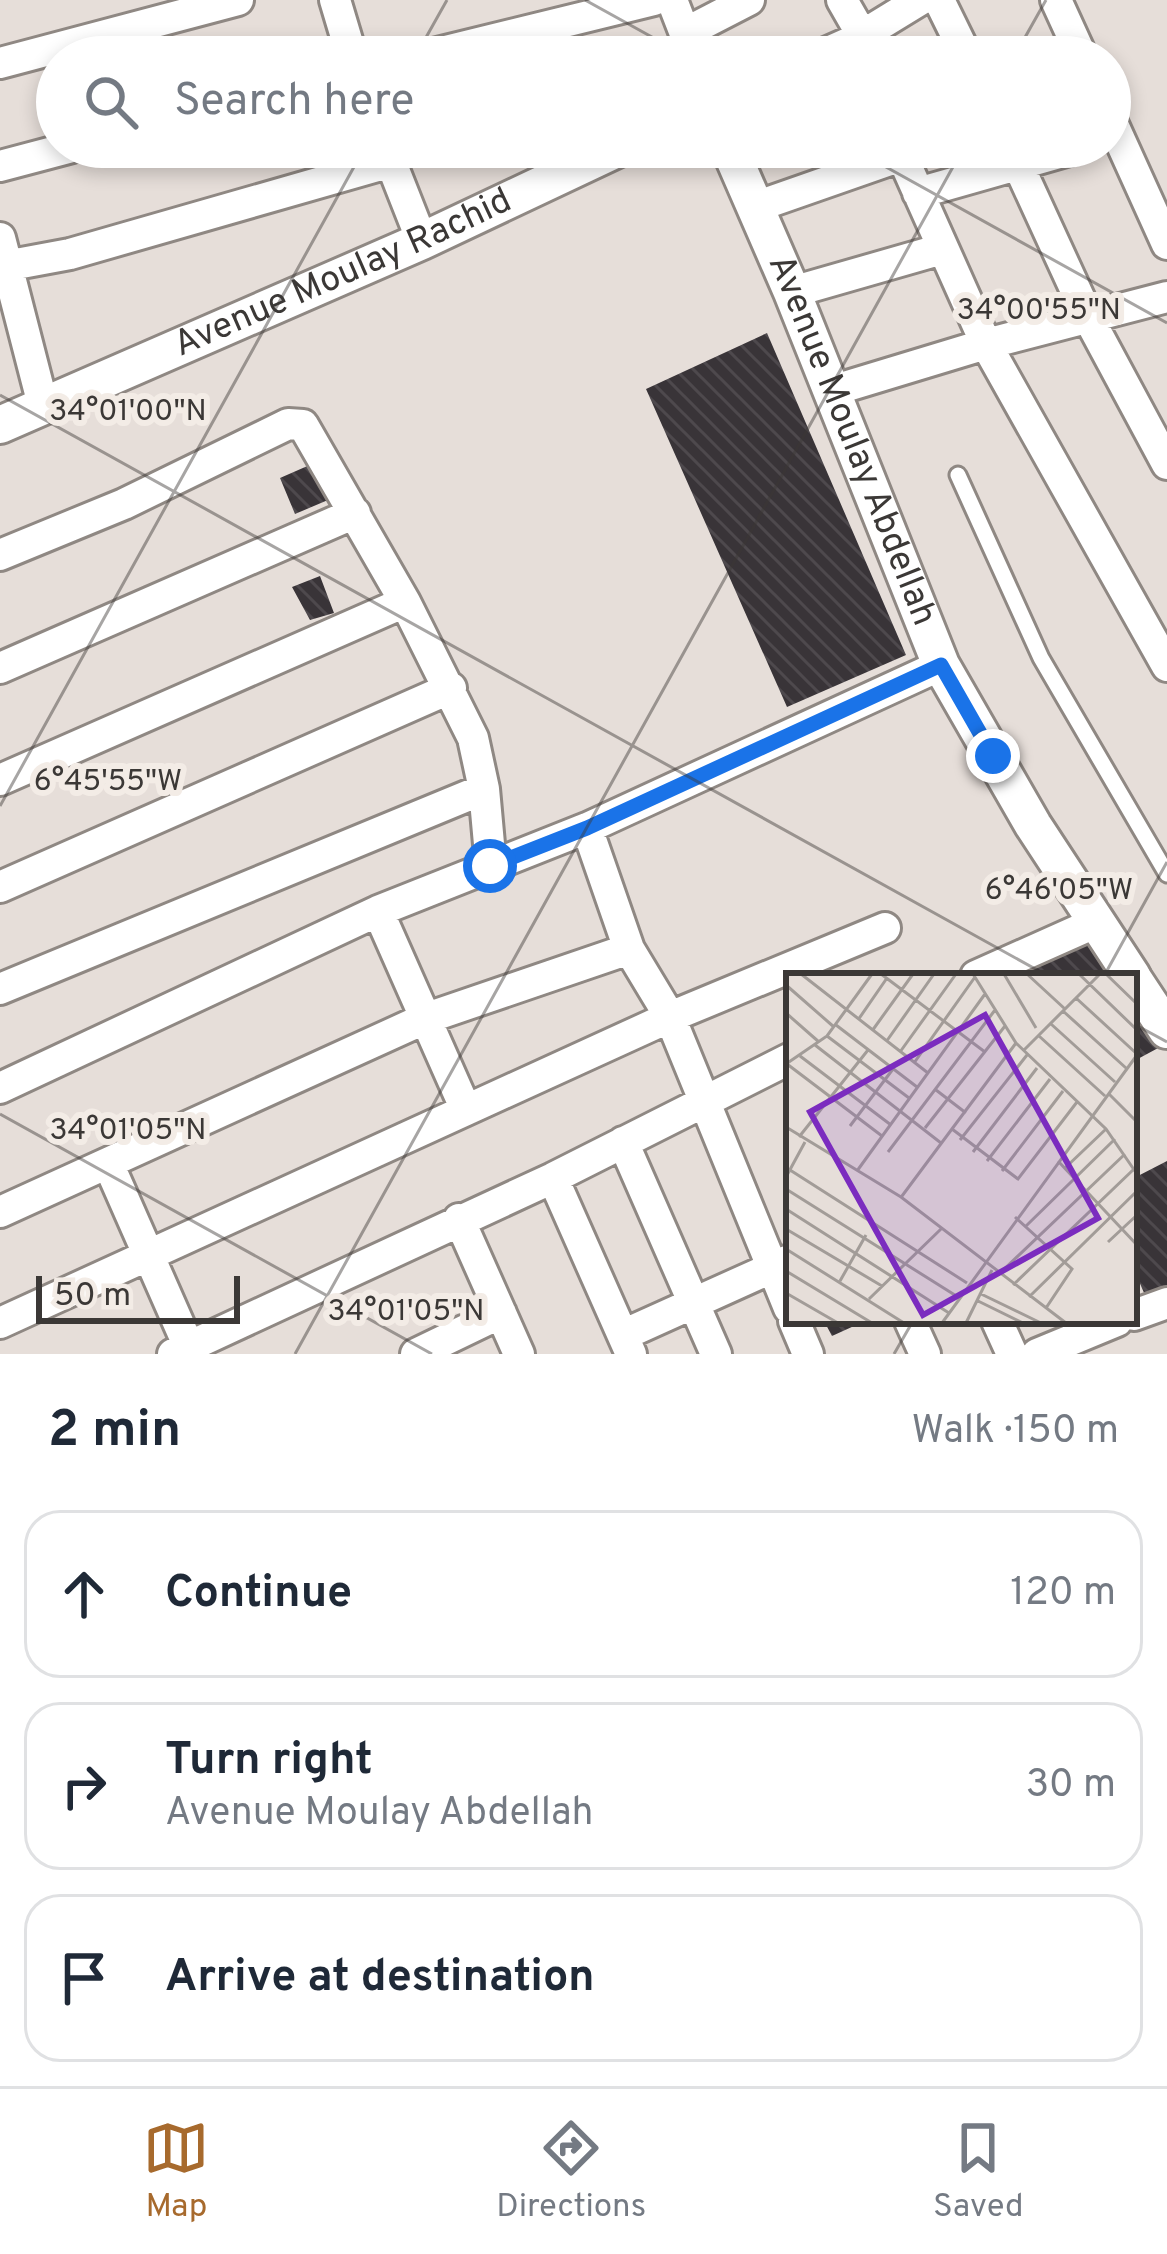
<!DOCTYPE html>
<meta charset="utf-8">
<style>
:root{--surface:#fff;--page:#f2f2f3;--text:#1f2937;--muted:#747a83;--line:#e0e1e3;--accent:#a76a2d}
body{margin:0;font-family:Overpass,sans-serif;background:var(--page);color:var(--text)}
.scale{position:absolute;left:36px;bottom:30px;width:204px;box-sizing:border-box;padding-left:12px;border:6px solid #3b3836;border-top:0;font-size:33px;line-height:42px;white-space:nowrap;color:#3b3836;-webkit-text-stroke:9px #f3ece6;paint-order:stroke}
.stop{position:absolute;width:36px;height:36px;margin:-27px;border:9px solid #1a73e8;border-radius:50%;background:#fff}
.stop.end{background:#1a73e8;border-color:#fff;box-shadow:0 3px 12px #0008}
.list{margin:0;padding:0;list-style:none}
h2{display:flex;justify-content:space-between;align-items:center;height:156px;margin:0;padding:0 48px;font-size:51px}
h2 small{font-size:39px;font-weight:400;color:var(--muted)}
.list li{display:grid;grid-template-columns:78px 1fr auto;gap:36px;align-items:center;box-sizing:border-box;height:168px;margin:0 24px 24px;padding:0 24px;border:3px solid var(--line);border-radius:36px}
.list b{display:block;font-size:45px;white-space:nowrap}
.list p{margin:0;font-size:39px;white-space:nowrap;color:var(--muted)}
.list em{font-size:39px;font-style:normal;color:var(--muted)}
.icon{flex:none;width:66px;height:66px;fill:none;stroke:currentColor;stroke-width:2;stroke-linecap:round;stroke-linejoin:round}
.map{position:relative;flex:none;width:1167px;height:1354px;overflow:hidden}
.search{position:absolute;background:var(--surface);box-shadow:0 6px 18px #0003;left:36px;right:36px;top:36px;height:132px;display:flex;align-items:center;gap:30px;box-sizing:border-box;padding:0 42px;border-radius:66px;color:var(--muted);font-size:45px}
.sheet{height:732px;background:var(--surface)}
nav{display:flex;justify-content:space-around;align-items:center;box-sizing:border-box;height:168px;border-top:3px solid var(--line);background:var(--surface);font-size:33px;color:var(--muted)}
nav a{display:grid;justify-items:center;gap:6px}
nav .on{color:var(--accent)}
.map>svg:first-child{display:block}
.building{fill:url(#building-back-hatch)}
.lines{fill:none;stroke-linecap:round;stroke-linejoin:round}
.service-casing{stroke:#8f8883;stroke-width:21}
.minor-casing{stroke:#8f8883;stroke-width:36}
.tertiary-casing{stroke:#8f8883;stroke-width:42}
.service{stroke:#fff;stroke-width:15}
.minor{stroke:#fff;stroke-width:30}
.tertiary{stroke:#fff;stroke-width:36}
.route{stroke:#1a73e8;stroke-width:15}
.ticks{fill:none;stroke:#3b3836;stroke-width:3;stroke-opacity:0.45}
.labels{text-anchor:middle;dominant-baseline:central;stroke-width:12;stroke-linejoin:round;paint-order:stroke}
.street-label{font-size:36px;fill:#3b3836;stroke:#f3ece6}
.inset-road{fill:none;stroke:#a29c98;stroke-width:3}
.view{fill:#7b2cbf;fill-opacity:0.15;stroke:#7b2cbf;stroke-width:6}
.inset-edge{fill:none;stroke:#3b3836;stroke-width:6}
.ticks-label{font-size:30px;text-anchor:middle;fill:#3b3836;stroke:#f3ece6;stroke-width:12;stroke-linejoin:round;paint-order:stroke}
</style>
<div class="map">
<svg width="1167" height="1354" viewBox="0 0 1167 1354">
<defs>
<pattern id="building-back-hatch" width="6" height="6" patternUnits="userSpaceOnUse" patternTransform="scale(3)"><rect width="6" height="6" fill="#393438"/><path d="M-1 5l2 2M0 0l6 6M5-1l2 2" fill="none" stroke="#4e494d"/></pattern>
</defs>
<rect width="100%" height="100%" fill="#e6ded9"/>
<!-- building -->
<path class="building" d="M767,333l139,322 -119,52 -141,-318z
M312,464l16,36 -33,14 -15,-36z
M320,576l14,37 -24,7 -18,-33z
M1082,934l28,42h-113z
M1134,1010l26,37 -26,14z
M1167,1161v124l-22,10 -11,-25v-92z
M824,1321h41l-33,15z"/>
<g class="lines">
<!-- service casing -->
<g class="service-casing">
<path id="service" d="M958,475l83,183 126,216"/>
</g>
<!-- minor casing -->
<g class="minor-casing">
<path id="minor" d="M335,0l17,57
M672,0l22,57
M842,0l20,35
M939,0l28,57
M1056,0l26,57
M685,33l64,-33
M421,57l233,-57
M817,57l36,-16 67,-41
M0,63l238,-63
M1110,118l57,126
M385,147l37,94
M898,147l88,197 181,322
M1010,147l78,170 79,147
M0,166l72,-19
M918,193l162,-46
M755,207l146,-51
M0,238l43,167
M0,267l70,-13 321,-92
M792,292l150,-43
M831,391l155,-47 181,-47
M0,555l124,-51 164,-80 15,1 102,177 68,136 11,51 7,77
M0,668l355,-155
M0,780l405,-178
M587,828l42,121 41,68 119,291
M0,887l451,-199
M378,911l88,199
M976,976l121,-54
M0,989l484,-200
M0,1088l378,-177 209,-83 354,-163
M623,1142l93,212
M108,1163l84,191
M553,1178l78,176
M0,1212l424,-193 205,-70
M459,1219l60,135
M1134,1315l33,-12
M794,1321l14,33
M910,1321l15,33
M997,1321l15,33
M0,1323l670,-306 215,-89
M623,1335l164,-74
M173,1354l380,-176 236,-119
M416,1354l85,-41
M1037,1354l80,-33"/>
</g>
<!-- tertiary casing -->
<g class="tertiary-casing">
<g id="tertiary">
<path id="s1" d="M729,147l63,145 149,373 92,160 99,151"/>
<path id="s2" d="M0,425l422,-184 199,-94"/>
<path d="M1134,980l33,50"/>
</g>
</g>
<!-- service -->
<use href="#service" class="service"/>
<!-- minor -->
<use href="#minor" class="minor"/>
<!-- tertiary -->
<use href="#tertiary" class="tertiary"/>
</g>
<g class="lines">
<!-- route -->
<path class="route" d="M490,866l97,-38 354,-163 52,91"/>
</g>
<!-- ticks -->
<path class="ticks" d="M585,0l103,57M415,57l32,-57M1014,57l32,-57M850,147l317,176M0,395l1048,581M0,806l365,-659M1104,976l63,-114M1134,1024l33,18M0,1114l432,240M295,1354l669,-1207M894,1354l19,-33"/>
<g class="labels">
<!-- street labels -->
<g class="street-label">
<text stroke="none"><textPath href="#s2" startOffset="375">Avenue Moulay Rachid</textPath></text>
<text stroke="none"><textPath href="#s1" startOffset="318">Avenue Moulay Abdellah</textPath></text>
</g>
</g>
<!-- overview -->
<g transform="translate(786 973)">
<rect width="351" height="351" fill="#e6ded9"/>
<path class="inset-road" d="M15,1l127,99M95,1l104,78M187,1l43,69 90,86 31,45M218,1l32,54M241,1l38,35M293,1l58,56M320,1l31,30M0,12l48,42M290,25l61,56M277,38l63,57M0,40l33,29M72,47l29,-42M265,51l64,58M50,52l81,62M86,58l41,-57M41,63l82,62M253,63l66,60M100,69l48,-68M29,72l126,98M237,78l77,-77M114,79l56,-78M14,83l91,69M128,90l61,-86M0,91l41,-28 45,-62M1,91l95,72M150,117l30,23M322,120l29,29M64,153l43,-57M0,154l115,70 165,126M139,155l80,-102M166,156l66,50 59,-77M13,164l69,-87M174,167l67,-85M102,179l107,-142M187,179l64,-84M201,188l63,-82M272,188l79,84M279,195l41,-39M4,197l177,113M71,198l128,-177M216,198l61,-80M0,204l19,-35M0,216l172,108M116,223l114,-153M0,236l163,104M229,244l57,52 -26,39M240,253l89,-87M0,256l96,57M322,269l29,-27M0,276l118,74M0,298l86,52M212,302l127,-121M54,308l26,-46M227,312l121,-116M0,320l52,30M193,320l62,30M243,324l108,-106M83,326l72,-70M190,327l47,23M156,350l195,-268M180,350l26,-53"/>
<path class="view" d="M199,42l113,203 -175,97 -113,-203z"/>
<rect width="351" height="351" class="inset-edge"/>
</g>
<g class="ticks-label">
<text x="1039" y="319">34°00'55"N</text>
<text x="128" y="420">34°01'00"N</text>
<text x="108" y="790">6°45'55"W</text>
<text x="1059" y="899">6°46'05"W</text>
<text x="128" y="1139">34°01'05"N</text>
<text x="406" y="1320">34°01'05"N</text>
</g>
</svg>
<div class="scale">50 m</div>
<div class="stop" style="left:490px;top:866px"></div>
<div class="stop end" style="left:993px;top:756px"></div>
<div class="search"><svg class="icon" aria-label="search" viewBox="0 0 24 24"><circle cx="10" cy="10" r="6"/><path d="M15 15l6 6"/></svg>Search here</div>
</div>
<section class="sheet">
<h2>2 min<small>Walk · 150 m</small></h2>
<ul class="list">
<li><svg class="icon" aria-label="ahead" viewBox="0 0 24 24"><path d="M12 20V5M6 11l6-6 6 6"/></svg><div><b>Continue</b></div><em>120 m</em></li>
<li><svg class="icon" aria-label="right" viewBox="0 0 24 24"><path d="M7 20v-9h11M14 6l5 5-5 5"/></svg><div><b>Turn right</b><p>Avenue Moulay Abdellah</p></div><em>30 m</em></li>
<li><svg class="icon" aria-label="arrive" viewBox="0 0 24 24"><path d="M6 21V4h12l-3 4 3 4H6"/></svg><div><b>Arrive at destination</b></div></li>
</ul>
</section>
<nav>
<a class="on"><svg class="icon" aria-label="map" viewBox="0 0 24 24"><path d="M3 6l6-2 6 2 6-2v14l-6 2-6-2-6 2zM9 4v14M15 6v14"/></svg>Map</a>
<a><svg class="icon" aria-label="directions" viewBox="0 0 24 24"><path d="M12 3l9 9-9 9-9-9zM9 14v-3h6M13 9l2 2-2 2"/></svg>Directions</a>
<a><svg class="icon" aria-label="saved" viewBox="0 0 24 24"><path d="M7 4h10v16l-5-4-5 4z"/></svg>Saved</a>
</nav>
